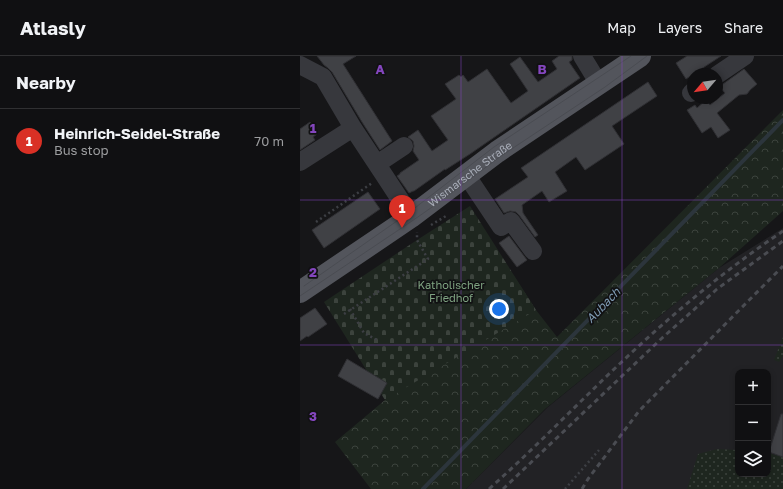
<!DOCTYPE html>
<meta charset="utf-8">
<style>
:root{--surface:#101012;--page:#1e1e20;--text:#f1f3f6;--muted:#9c9d9f;--line:#303032;--accent:#d93025}
body{margin:0;font-family:"Golos Text",sans-serif;background:var(--page);color:var(--text)}
.controls{position:absolute;right:12px;bottom:12px;display:grid;overflow:hidden;border-radius:8px;box-shadow:0 2px 6px #0003}
.controls button{width:36px;height:36px;display:grid;place-items:center;padding:0;border:0;border-bottom:1px solid var(--line);background:var(--surface);color:var(--text);font:20px sans-serif}
.compass{position:absolute;left:387px;top:12px;width:36px;height:36px;border-radius:50%;background:var(--surface);box-shadow:0 2px 6px #0003;rotate:241deg}
.you{position:absolute;left:199px;top:253px;width:14px;height:14px;margin:-10px;border:3px solid #fff;border-radius:50%;background:#1a73e8;box-shadow:0 0 0 6px #1a73e833}
.badge{display:grid;place-items:center;width:26px;height:26px;border-radius:50%;background:var(--accent);color:#fff;font-size:13px;font-weight:700}
.pin{position:absolute;translate:-50% -33px;filter:drop-shadow(0 1px 2px #0008)}
.pin::after{content:'';position:absolute;top:21px;width:14px;height:12px;background:inherit;clip-path:polygon(0 0,100% 0,50% 100%)}
.list{margin:0;padding:0;list-style:none}
h2{display:flex;justify-content:space-between;align-items:center;height:52px;margin:0;padding:0 16px;font-size:17px}
h2 small{font-size:13px;font-weight:400;color:var(--muted)}
.list li{display:grid;grid-template-columns:26px 1fr auto;gap:12px;align-items:center;box-sizing:border-box;height:64px;padding:0 16px;border-top:1px solid var(--line)}
.list b{display:block;font-size:15px;white-space:nowrap}
.list p{margin:0;font-size:13px;white-space:nowrap;color:var(--muted)}
.list em{font-size:13px;font-style:normal;color:var(--muted)}
.icon{flex:none;width:22px;height:22px;fill:none;stroke:currentColor;stroke-width:2;stroke-linecap:round;stroke-linejoin:round}
.map{position:relative;flex:none;width:483px;height:433px;overflow:hidden}
header{display:flex;align-items:center;gap:24px;box-sizing:border-box;height:56px;padding:0 20px;background:var(--surface);border-bottom:1px solid var(--line)}
header strong{font-size:19px}
nav{display:flex;gap:22px;margin-inline-start:auto;font-size:14px}
main{display:flex}
aside{flex:1;background:var(--surface)}
.map>svg:first-child{display:block}
.built{fill:#222225;fill-rule:evenodd}
.green{fill:url(#green-dots)}
.forest{fill:url(#forest-crowns)}
.cemetery{fill:url(#cemetery-stones)}
.lines{fill:none;stroke-linecap:round;stroke-linejoin:round}
.stream{stroke:#2c353c;stroke-width:4}
.building{fill:#404145;stroke:#303034}
.path{stroke:#3d3f44;stroke-width:2.5;stroke-dasharray:2 3;stroke-linecap:butt}
.minor{stroke:#37383d;stroke-width:18}
.major{stroke:#53555c;stroke-width:22}
.tram{stroke:#4a4c52;stroke-width:1}
.rail{stroke:#4a4c52;stroke-width:3;stroke-dasharray:5 4;stroke-linecap:butt}
.grid{fill:none;stroke:#8446be;stroke-width:1;stroke-opacity:0.55}
.labels{text-anchor:middle;dominant-baseline:central;stroke-width:3.5;stroke-linejoin:round;paint-order:stroke}
.street-label{font-size:11px;fill:#a8adb8;stroke:#111113}
.park-label{font-size:11px;fill:#7fa381;stroke:#111113}
.water-label{font-size:12px;font-style:italic;fill:#7f9bb3;stroke:#111113}
.grid-label{font-size:13px;text-anchor:middle;font-weight:bold;fill:#8446be;stroke:#111113;stroke-width:3.5;stroke-linejoin:round;paint-order:stroke}
</style>
<header>
<strong>Atlasly</strong>
<nav><a>Map</a><a>Layers</a><a>Share</a></nav>
</header>
<main>
<aside>
<h2>Nearby<small></small></h2>
<ul class="list">
<li><span class="badge">1</span><div><b>Heinrich-Seidel-Straße</b><p>Bus stop</p></div><em>70 m</em></li>
</ul>
</aside>
<div class="map">
<svg width="483" height="433" viewBox="0 0 483 433">
<defs>
<pattern id="green-dots" width="8" height="8" patternUnits="userSpaceOnUse"><rect width="8" height="8" fill="#1e261f"/><path d="M2 2h.1M6 6h.1" fill="none" stroke="#3c433d" stroke-width="1.8" stroke-linecap="round"/></pattern>
<pattern id="forest-crowns" width="20" height="18" patternUnits="userSpaceOnUse"><rect width="20" height="18" fill="#1e261f"/><path d="M2 6a3 3 0 1 1 6 0M12 15a3 3 0 1 1 6 0" fill="none" stroke="#3c433d"/></pattern>
<pattern id="cemetery-stones" width="16" height="16" patternUnits="userSpaceOnUse"><rect width="16" height="16" fill="#1e261f"/><path d="M2 7V4a2 2 0 0 1 4 0v3zM10 15v-3a2 2 0 0 1 4 0v3z" fill="#3c433d"/></pattern>
</defs>
<rect width="100%" height="100%" fill="#161618"/>
<!-- built -->
<path class="built" d="M483,172v261h-317l82,-82 171,-139zM438,316h30v102h-30z"/>
<!-- green -->
<path class="green" d="M483,281v19l-4,6 -5,-2z
M417,393l21,1v24h30v-21l15,4v32h-96l11,-35z"/>
<!-- forest -->
<path class="forest" d="M483,54v101l-64,57 -174,141 -79,80h-95l-36,-47 50,-42 129,-124 22,34 21,27z"/>
<!-- cemetery -->
<path class="cemetery" d="M170,150l66,104 -151,90 -61,-98 93,-62z"/>
<g class="lines">
<!-- stream -->
<path class="stream" d="M123,433l360,-369"/>
</g>
<!-- building -->
<path class="building" d="M17,0h39l-13,8 49,77 -12,9 -18,-28 -30,-50 -4,-4 -4,-3z
M259,0h13v4l-3,2 11,16 -110,76 -25,16v-1l-31,22h-1l-4,2 -12,-17 3,-2v-1l19,-13 -6,-9 1,-5 -1,-5 -5,-4 10,-7 14,21 16,-11 -17,-24 25,-17 -11,-15 14,-9 2,2 2,-2 5,7 19,-13 24,34 17,-12 -18,-27 10,-7 18,25 19,-13 -5,-8z
M387,0h34l-35,23 -10,-16z
M444,13l13,15 -7,6 -3,4 -8,1 -22,18 13,17 -12,8 -7,-11 -9,6 -15,-23 8,-5 2,3 9,-8 4,5 15,-12 -7,-8 5,-1z
M348,26l9,14 -45,30 12,18 -39,26 -9,-13 -21,15 12,19 -18,11 -7,-11 -20,14 1,8 15,22 -3,2 -16,-22 -3,-3 -6,-1 -6,2 -9,-14 33,-22 -7,-9z
M10,66l7,12 -4,3 2,3 -15,10v-21z
M68,136l12,17 -56,39 -12,-18z
M209,180l18,24 -10,7 -18,-24z
M15,252l12,16 -19,13 -1,-1 -7,5v-23z
M47,303l40,24 -9,16 -40,-23z
M481,358h2v43l-14,-5z"/>
<g class="lines">
<!-- path -->
<path class="path" d="M16,166l56,-39
M131,169l15,-9
M50,253l14,24 13,7
M44,258l84,-55 -11,-19v-8
M265,433l34,-39"/>
<!-- minor -->
<path class="minor" d="M282,0l14,23 4,4
M0,9l23,12 30,51 31,47 19,29 4,10 4,3
M417,19l28,-19
M391,37l2,-2
M0,106l53,-34
M77,108l27,-18
M167,120l34,51 10,-6 22,30"/>
<!-- major -->
<path class="major" id="s1" d="M0,236l111,-75 86,-65 143,-96"/>
<!-- tram -->
<path class="tram" d="M4,230l103,-72 87,-67 137,-91
M0,240l112,-75 26,-18 63,-47 104,-69 42,-31"/>
<!-- rail -->
<path class="rail" d="M189,433c56,-50 107,-105 163,-155 41,-37 85,-72 131,-103
M203,433l158,-150 56,-50 66,-48
M282,433l6,-10 51,-68 144,-145"/>
</g>
<!-- grid -->
<path class="grid" d="M161,0v433M322,0v433M0,144h483M0,289h483"/>
<g class="labels">
<!-- street labels -->
<g class="street-label">
<text stroke="none"><textPath href="#s1" startOffset="207">Wismarsche Straße</textPath></text>
</g>
<!-- park labels -->
<g class="park-label">
<text x="151" y="228">Katholischer<tspan x="151" dy="13">Friedhof</tspan></text>
</g>
<!-- water labels -->
<g class="water-label">
<text transform="translate(303 249) rotate(-46)">Aubach</text>
</g>
</g>
<g class="grid-label">
<text x="80" y="18">A</text>
<text x="242" y="18">B</text>
<text x="13" y="77">1</text>
<text x="13" y="221">2</text>
<text x="13" y="365">3</text>
</g>
</svg>
<div class="controls">
<button>+</button>
<button>−</button>
<button><svg class="icon" aria-label="layers" viewBox="0 0 24 24"><path d="M12 4l9 5-9 5-9-5zM3 14l9 5 9-5"/></svg></button>
</div>
<svg class="compass" viewBox="-18 -18 36 36"><path d="M0-13l5 13h-10z" fill="#e53935"/><path d="M0 13l5-13h-10z" fill="#9c9d9f"/></svg>
<div class="you"></div>
<div class="pin badge" style="left:102px;top:172px">1</div>
</div>
</main>
